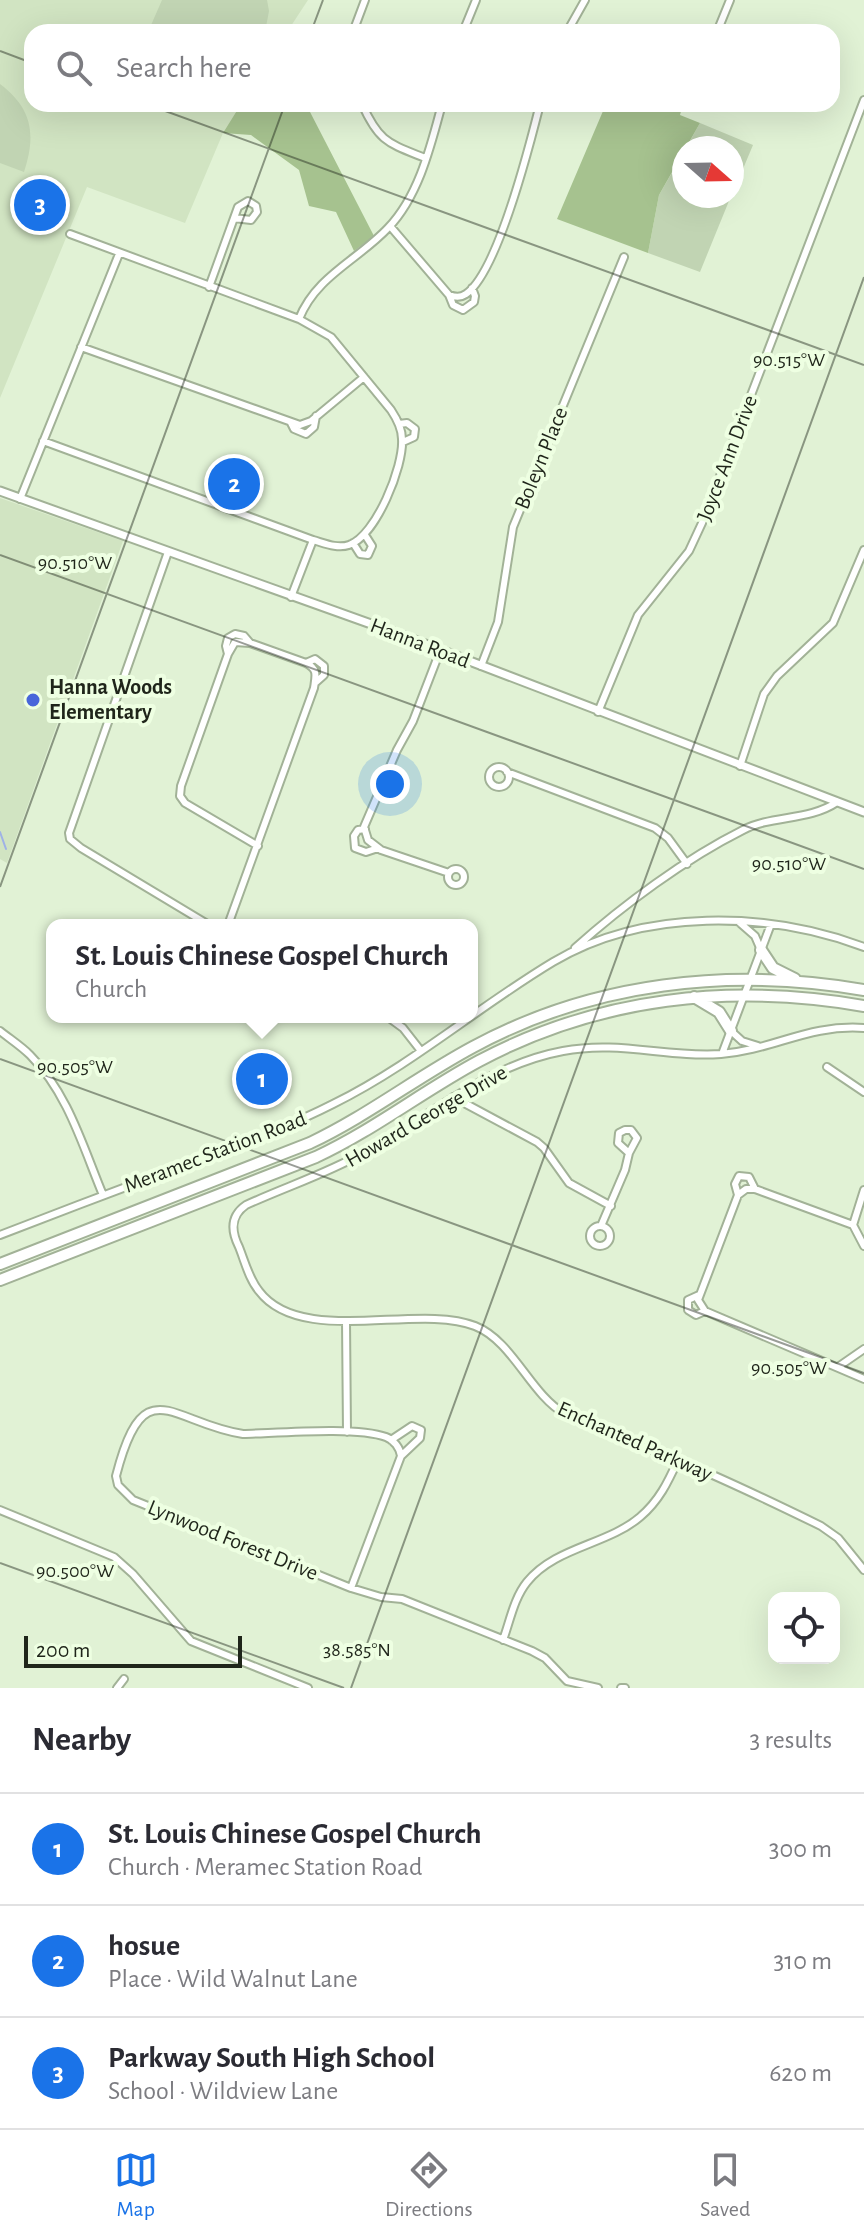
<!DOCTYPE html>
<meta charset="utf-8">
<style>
:root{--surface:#fff;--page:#f2f2f3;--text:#2b2b33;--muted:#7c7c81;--line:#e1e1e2;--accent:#1a73e8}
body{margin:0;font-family:"Alegreya Sans",sans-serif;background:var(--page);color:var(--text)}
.controls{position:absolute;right:24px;bottom:24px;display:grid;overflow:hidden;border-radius:16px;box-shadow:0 8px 32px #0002}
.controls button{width:72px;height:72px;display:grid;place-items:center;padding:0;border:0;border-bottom:2px solid var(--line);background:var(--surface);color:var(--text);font:40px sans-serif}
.compass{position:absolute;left:672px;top:136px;width:72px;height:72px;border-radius:50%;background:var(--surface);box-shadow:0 8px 32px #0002;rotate:110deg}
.scale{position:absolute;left:24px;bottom:20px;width:218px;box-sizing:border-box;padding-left:8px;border:4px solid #1f251a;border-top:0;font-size:22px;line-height:28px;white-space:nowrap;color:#1f251a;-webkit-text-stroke:6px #eeffe2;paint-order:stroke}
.you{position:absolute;left:390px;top:784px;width:28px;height:28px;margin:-20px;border:6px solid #fff;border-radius:50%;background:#1a73e8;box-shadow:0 0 0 12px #1a73e833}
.badge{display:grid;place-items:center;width:52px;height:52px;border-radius:50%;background:var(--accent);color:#fff;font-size:26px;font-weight:700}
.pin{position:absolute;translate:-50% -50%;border:4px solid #fff;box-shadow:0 2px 8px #0006}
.popup{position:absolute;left:46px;top:919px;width:432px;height:104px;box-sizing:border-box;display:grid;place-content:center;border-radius:16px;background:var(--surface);filter:drop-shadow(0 2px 6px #0005);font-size:26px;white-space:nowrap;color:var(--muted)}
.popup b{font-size:30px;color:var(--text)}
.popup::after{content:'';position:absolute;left:50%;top:100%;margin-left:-16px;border:16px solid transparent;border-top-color:var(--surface)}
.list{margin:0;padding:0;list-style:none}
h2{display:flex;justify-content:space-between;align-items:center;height:104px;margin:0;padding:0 32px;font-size:34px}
h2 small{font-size:26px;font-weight:400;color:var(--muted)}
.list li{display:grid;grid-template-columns:52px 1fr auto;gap:24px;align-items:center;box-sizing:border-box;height:112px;padding:0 32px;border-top:2px solid var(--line)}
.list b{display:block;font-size:30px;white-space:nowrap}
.list p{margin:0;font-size:26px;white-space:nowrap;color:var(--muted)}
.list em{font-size:26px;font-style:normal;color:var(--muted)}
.icon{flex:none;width:44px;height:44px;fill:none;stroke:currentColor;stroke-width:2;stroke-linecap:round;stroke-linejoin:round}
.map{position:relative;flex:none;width:864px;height:1688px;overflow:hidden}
.search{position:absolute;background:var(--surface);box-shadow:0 8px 32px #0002;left:24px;right:24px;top:24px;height:88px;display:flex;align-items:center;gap:20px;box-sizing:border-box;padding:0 28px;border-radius:24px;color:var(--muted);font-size:30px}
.sheet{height:440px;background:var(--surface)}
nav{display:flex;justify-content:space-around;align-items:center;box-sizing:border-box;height:112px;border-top:2px solid var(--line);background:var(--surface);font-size:22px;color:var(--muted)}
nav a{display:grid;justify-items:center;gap:4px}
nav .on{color:var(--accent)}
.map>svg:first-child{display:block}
.built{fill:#d1e4c2}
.green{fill:#c1d4b3}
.forest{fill:#a6c28f}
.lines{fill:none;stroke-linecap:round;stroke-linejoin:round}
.stream{stroke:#9fb2e6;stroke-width:2}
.minor-casing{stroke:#a2b297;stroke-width:10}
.tertiary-casing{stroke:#a2b297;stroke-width:11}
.trunk-casing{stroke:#a2b297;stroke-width:14}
.minor{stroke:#fff;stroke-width:6}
.tertiary{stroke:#fff;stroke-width:7}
.trunk{stroke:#fff;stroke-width:10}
.ticks{fill:none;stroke:#1f251a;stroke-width:2;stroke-opacity:0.45}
.poi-dot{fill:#4866da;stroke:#eeffe2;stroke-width:3}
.labels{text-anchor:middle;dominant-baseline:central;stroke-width:8;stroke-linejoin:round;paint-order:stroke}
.street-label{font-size:22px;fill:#1f251a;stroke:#eeffe2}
.poi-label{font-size:22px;font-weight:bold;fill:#1f251a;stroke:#eeffe2;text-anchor:start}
.ticks-label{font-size:20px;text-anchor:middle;fill:#1f251a;stroke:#eeffe2;stroke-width:8;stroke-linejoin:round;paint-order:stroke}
</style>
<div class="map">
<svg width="864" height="1688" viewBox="0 0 864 1688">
<rect width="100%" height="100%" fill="#e1f2d5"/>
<!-- built -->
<path class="built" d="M0,0h308l-21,32h-255v72h209l-18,29 -38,90 -98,-36 -87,211z
M0,498l123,43 -116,322 -7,-4z"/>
<!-- green -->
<path class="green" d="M162,0h105l2,11 -4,21h-117z
M0,84c33,25 36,51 24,88l-24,-9z
M700,123l53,22 -21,50v-47h-46z
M684,152v44h47l-31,76 -52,-19 11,-58z"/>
<!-- forest -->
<path class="forest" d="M241,104h51l17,6 65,126 -20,15 -18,-39 -27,-6 -10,-36 -48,-35 -28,-2z
M606,104h77l-3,11 20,8 -41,72 -11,58 -91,-34z"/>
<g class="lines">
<!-- stream -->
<path class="stream" d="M0,832l6,17"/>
<!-- minor casing -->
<g class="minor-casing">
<path id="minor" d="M353,32l12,-32
M463,32l13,-32
M567,32l18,-32
M717,32l13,-32
M362,104c17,38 26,39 63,54
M390,226l59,69c6,2 11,3 17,-1 32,-22 64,-150 74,-190
M70,234l229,85
M209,287l29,-80 10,-6 8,5 1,6 -6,8 -17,-2
M449,295l4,10 10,5 11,-8 1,-6 -3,-8
M81,347l219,78 11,-4 53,-44
M291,423l3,6 12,5 8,-7 2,-11
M399,424l8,-1 8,6 -1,8 -11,5
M43,441l270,99
M20,499l99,-245
M353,543l7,11 8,1 4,-9 -7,-11
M168,552l-99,281 1,6 11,9 128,77
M291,597l22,-57c11,3 24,9 36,5 27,-9 55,-79 53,-106 0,-11 -5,-20 -11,-29l-60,-73 -32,-18c17,-43 59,-59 89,-91 31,-32 43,-83 54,-124
M440,651l-27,70 -16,29 -33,77 4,13 13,10 68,23
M228,654l-2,-8 2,-8 7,-4 9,2 6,7
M306,663l9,-4 9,7v9l-9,8
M481,666l17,-44 15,-95 111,-270
M598,712l40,-97 51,-64 13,-28 162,-423
M740,766l24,-72 13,-18 56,-53 31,-73
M489 777a10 10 0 1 1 20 0a10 10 0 1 1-20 0Z
M507,772l148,56 13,10 19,26
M365,829l-7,1 -4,6 1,12 11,4 12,-4
M448 877a8 8 0 1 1 16 0a8 8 0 1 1-16 0Z
M739,922l16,14 6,14
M228,925l86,-237c2,-13 4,-19 -8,-25l-56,-20 -15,-1 -7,12 -47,132 -1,10 5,7 73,43
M575,948c48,-43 110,-89 168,-118 29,-15 66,-9 94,-28
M388,1017l15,11 18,23
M864,1028c-56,-4 -91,22 -143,26 -54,4 -102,-14 -158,-3 -76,14 -134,66 -200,102 -37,21 -78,34 -117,52 -16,11 -15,26 -7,42 6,15 10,32 20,44 42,56 159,12 216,35 38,15 55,68 90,88 35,20 76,31 113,46 48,20 96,43 143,66l17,12 26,32
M0,1031c10,8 21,15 30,24 38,38 53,92 73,140
M731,1031l11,10 16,5
M722,1054l49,-130
M827,1067l37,25
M453,1097l84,45 7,6 25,35 42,23
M625,1130h6l6,8 -8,15 -11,-10 1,-10z
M864,1190l-11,35 11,21
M738,1195l-3,-11 4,-8 10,1 6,12
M853,1225l-98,-36h-9l-8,6 -40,105 7,11 159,68
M601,1226l24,-56 4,-17
M590 1236a10 10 0 1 1 20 0a10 10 0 1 1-20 0Z
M0,1235c62,-24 125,-48 187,-71 50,-19 99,-36 146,-60 79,-39 145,-97 220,-142 91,-54 215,-51 311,-15
M699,1295l-11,5v10l8,5 9,-4
M346,1321l1,111
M838,1367l26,-18
M391,1440l21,-14 9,4 -1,8 -19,18
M0,1510l114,47 19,17 58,67 117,47
M351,1588l50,-132c-1,-8 -7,-16 -15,-19 -29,-11 -108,-4 -143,-3 -72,-11 -99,-67 -127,42l2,9 15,15 218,88 30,9 21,2 130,52 13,7 22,23 31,7
M503,1640c7,-19 11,-42 24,-58 28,-35 80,-37 113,-65 19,-16 28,-35 38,-57
M117,1688l7,-9
M621,1688h4"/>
</g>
<!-- tertiary casing -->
<g class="tertiary-casing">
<path id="tertiary" d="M0,491l399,143 465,178"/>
</g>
<!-- trunk casing -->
<g class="trunk-casing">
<path id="trunk" d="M761,950l12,18 22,11
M694,997l25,15 12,19
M0,1264l310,-121c57,-27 107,-66 163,-96 120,-65 257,-80 391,-57
M0,1280l316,-123c58,-27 107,-66 163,-96 120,-64 252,-78 385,-55"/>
</g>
<!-- minor -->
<use href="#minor" class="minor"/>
<!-- tertiary -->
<use href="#tertiary" class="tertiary"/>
<!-- trunk -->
<use href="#trunk" class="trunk"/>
</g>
<!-- ticks -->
<path class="ticks" d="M311,32l12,-32M0,51l32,12M146,104l718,261M0,555l864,314M0,887l285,-783M0,1059l864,314M0,1563l344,125M351,1688l513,-1411"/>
<!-- markers -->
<circle class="poi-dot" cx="33" cy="700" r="8"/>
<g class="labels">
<!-- street labels -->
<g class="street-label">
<text transform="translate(541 458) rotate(-68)">Boleyn Place</text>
<text transform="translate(727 458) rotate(-69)">Joyce Ann Drive</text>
<text transform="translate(420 643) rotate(21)">Hanna Road</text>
<text transform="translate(426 1116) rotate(-30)">Howard George Drive</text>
<text transform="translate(215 1152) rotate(-21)">Meramec Station Road</text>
<text transform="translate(635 1441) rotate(24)">Enchanted Parkway</text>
<text transform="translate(233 1540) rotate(22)">Lynwood Forest Drive</text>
</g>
<!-- poi labels -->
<g class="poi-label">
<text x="49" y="687">Hanna Woods<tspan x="49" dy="25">Elementary</tspan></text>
</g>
</g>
<g class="ticks-label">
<text x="789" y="366">90.515°W</text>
<text x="75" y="569">90.510°W</text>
<text x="789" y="870">90.510°W</text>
<text x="75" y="1073">90.505°W</text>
<text x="789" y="1374">90.505°W</text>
<text x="75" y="1577">90.500°W</text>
<text x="357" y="1656">38.585°N</text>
</g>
</svg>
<div class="controls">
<button><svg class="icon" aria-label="locate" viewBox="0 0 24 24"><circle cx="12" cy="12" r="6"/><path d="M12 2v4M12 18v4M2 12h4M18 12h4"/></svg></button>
</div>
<svg class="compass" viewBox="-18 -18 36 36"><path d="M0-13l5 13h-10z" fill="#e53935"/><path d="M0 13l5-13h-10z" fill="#7c7c81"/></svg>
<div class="scale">200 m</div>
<div class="you"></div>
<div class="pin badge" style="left:262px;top:1079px">1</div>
<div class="popup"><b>St. Louis Chinese Gospel Church</b>Church</div>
<div class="pin badge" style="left:234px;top:484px">2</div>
<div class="pin badge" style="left:40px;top:205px">3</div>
<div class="search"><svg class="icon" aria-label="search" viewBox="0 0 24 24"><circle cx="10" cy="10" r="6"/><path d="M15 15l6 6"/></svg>Search here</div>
</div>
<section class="sheet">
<h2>Nearby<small>3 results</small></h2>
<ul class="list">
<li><span class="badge">1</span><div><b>St. Louis Chinese Gospel Church</b><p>Church · Meramec Station Road</p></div><em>300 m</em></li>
<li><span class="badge">2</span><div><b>hosue</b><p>Place · Wild Walnut Lane</p></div><em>310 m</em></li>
<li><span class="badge">3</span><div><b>Parkway South High School</b><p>School · Wildview Lane</p></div><em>620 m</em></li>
</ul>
</section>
<nav>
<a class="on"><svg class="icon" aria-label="map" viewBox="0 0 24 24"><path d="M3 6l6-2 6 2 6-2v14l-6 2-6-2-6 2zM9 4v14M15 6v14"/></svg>Map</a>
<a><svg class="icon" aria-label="directions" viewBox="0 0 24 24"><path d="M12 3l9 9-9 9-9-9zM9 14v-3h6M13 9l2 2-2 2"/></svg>Directions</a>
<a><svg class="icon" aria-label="saved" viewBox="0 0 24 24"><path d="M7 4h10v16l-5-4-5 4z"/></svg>Saved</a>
</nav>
